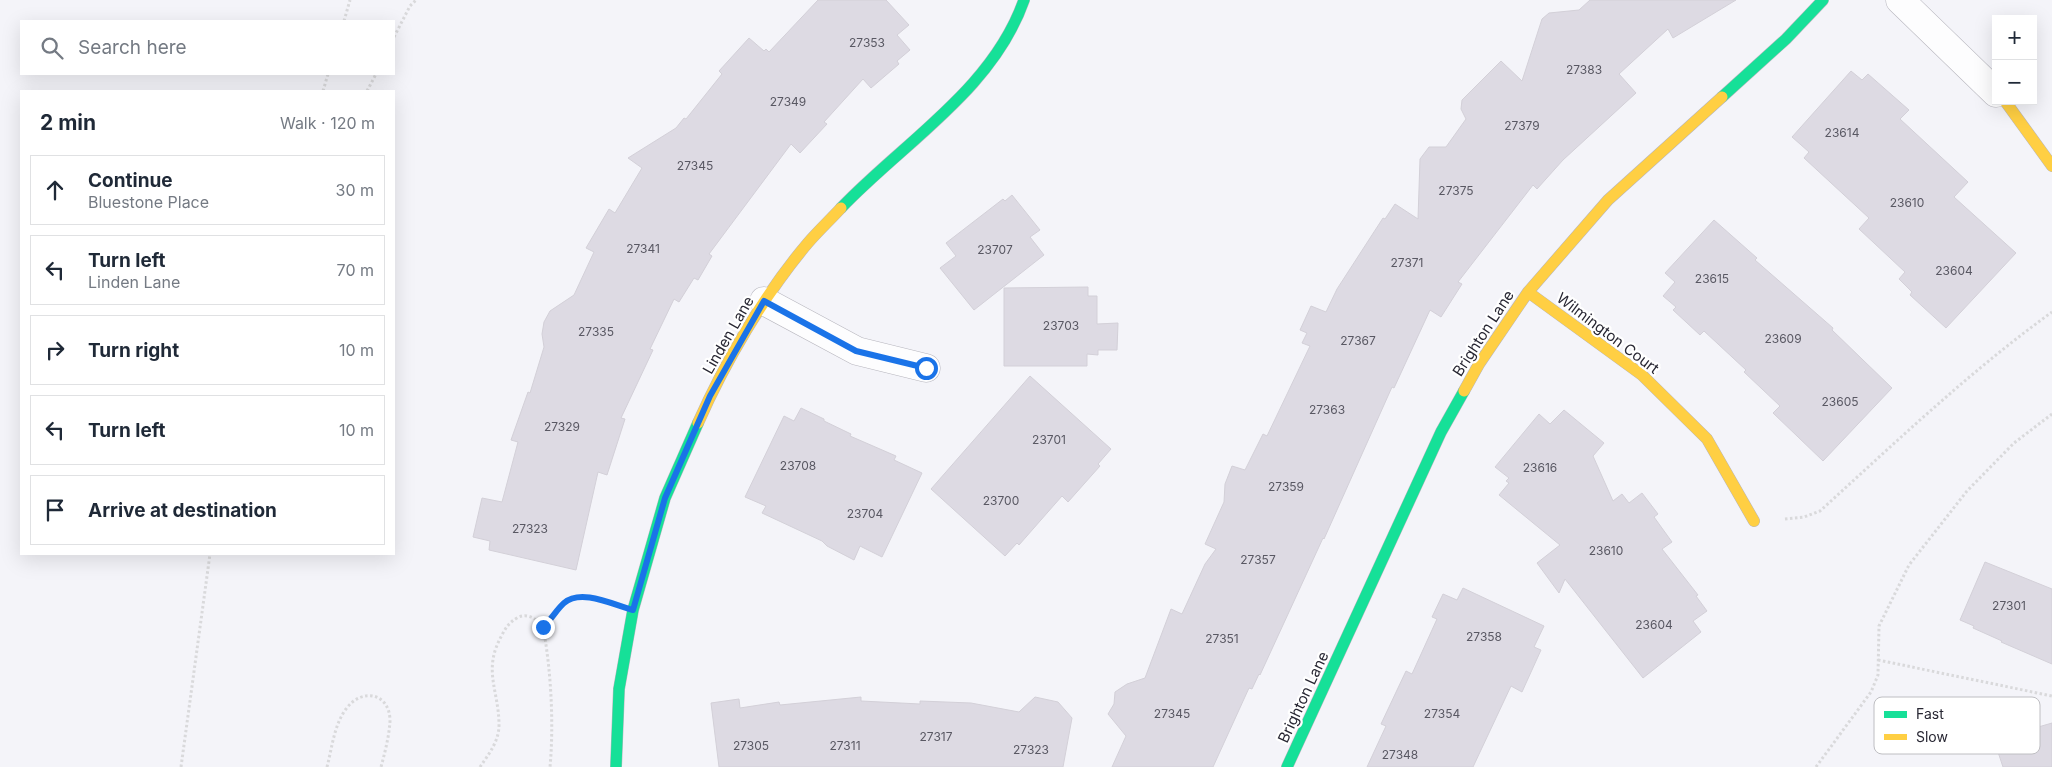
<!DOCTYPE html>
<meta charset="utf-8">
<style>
:root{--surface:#fff;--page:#f2f2f3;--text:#1f2937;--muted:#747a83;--line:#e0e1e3}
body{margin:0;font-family:Inter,sans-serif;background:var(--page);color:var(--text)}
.controls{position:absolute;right:15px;top:15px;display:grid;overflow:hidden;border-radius:0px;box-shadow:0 5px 20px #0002}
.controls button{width:45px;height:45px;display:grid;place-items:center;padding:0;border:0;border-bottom:1px solid var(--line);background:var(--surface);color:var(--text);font:25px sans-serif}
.stop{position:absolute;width:15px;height:15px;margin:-11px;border:4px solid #1a73e8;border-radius:50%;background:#fff}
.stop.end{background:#1a73e8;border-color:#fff;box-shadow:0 1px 5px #0008}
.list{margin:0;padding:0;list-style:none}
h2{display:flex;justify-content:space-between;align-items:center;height:65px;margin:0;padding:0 20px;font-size:21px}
h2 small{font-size:16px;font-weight:400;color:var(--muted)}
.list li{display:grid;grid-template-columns:32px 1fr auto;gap:15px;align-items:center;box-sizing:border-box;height:70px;margin:0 10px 10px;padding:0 10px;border:1px solid var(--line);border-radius:0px}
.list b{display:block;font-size:19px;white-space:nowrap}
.list p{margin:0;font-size:16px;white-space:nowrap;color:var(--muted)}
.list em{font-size:16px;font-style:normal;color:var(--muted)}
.icon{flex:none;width:28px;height:28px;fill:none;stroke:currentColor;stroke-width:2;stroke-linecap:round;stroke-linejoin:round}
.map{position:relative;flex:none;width:2052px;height:767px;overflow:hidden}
.search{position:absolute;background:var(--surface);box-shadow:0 5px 20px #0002;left:20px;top:20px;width:375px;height:55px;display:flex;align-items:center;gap:12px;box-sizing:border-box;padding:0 18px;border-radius:0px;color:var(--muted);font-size:19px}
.panel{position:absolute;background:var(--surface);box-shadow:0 5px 20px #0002;left:20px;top:90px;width:375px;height:465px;border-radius:0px}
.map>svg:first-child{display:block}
.building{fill:#dddae3;stroke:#d3d0d8}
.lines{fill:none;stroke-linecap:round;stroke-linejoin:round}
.street-casing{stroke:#b7b6be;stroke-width:29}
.fast-casing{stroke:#b7b6be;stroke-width:12}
.slow-casing{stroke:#b7b6be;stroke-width:12}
.path{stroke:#d9d9db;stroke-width:3;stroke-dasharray:2.5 2.5;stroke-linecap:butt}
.street{stroke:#fdfdfe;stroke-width:28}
.fast{stroke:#16e098;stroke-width:11}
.slow{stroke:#ffcf43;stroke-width:11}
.route{stroke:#1a73e8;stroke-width:6}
.labels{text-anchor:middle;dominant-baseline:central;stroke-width:4.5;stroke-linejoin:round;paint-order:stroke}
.number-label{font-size:12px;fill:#595863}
.street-label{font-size:15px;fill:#282733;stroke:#fff}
.key{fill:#fff;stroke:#bebec2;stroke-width:1}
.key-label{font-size:14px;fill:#282733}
</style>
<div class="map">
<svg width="2052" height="767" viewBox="0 0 2052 767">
<rect width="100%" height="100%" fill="#f4f4f9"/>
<!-- building -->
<path class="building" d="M818,0h68l23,25 -12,10 13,15 -13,11 2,3 -28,24 -8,-9 -39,43 3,2 -27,29 -9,-9 -82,110 3,2 -14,24 -4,-2 -15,24 -5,-3 -24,50 3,1 -32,68 4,1 -18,56 -9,-3 -22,98 -87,-20 1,-9 -17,-4 9,-39 20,4 16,-60 -7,-2 17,-48 2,1 14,-46 -2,-13 2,-12 6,-11 24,-16 20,-43 -8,-4 23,-39 6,4 27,-45 -14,-10 48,-30 8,-10 2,1 36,-45 -3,-3 30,-33 15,13 2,-2 3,3z
M1590,0h146l-63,38 -5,-9 -49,45 17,19 -73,67 -26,29 -4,-4 -75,97 4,2 -21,33 -11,-7 -36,78 -2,-1 -68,152 -1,-1 -63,137 -1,-1 -7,15 -3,-1 -36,79h-101l14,-31 -18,-22 6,-10 1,-12 12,-8 18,-6 26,-69 11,5 23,-50 11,-15 -11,-5 19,-42 1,-18 7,-18 13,4 18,-36 4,2 43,-90 -8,-3 5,-10 -7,-3 11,-24 15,6 11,-23 46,-71 2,1 10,-15 23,15 2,-60 9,-12h17l20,-28 -5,-10 1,-9 39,-39 21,20 20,-62 7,-6 30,-3z
M1851,71l11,9 6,-6 41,36 -9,9 68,63 -14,15 62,56 -70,75 -36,-33 2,-3 -13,-13 6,-7 -46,-43 10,-11 -65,-60 5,-6 -17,-15z
M1012,195l28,35 -10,7 14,18 -70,55 -34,-42 16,-12 -10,-13 57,-44 2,2z
M1714,220l43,38 -2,2 78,68 -1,2 60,58 -69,73 -50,-48 7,-7 -36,-34 2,-2 -42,-39 -4,4 -27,-25 3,-3 -13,-11 12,-14 -10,-9z
M1088,287v9h9v28l21,-1 -1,27h-19v5l-11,-1v12h-83v-78z
M1030,376l81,73 -13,15 2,2 -32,36 -6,-6 -43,49 -2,-2 -12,13 -74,-67z
M801,408l23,11v2l27,13 -1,2 46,20 -2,4 28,13 -40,84 -22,-11 -6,14 -27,-14 -5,-5 -60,-28 4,-7 -21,-9 39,-81 10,5z
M1564,410l40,33 -11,13 20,45 9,-7 7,9 13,-10 16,21 -4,3 18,25 -10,7 36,46 -2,1 11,15 -14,10 8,11 -58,46 -78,-99 -6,14 -22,-30 23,-18 -61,-50 10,-12 -3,-2 3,-3 -14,-11 44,-53 11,10z
M1985,562l67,27v75l-51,-22 1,-1 -29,-13 1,-2 -14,-6z
M1463,588l81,38 -10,21 7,3 -19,42 -11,-6 -38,81h-106l19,-41 -5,-2 25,-53 6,3 25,-55 -5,-2 11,-23 14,6z
M861,697v4l59,3v-3l51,2 48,9 16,-15 23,5 14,16 -9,49h-344l-8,-64 28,-4 1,9 39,-6 1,3z
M2052,723v44h-49l-9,-27z"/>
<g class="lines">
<!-- street casing -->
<g class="street-casing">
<path id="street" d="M1900,0l96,93
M764,301l93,50 69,17"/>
</g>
<!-- fast casing -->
<g class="fast-casing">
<path id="fast" d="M1722,97l64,-58 37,-39
M841,208c63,-66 152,-119 183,-208
M616,767l3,-78 14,-79 32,-112 33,-75
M1287,767l154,-335 23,-41"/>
</g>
<!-- slow casing -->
<g class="slow-casing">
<path id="slow" d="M2005,101l47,65
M1528,292l114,83 65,64 47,82
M1464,391l15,-27 49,-72 80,-92 114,-103
M698,423c27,-61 66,-128 109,-179 11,-13 23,-24 34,-36"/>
</g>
<!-- path -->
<path class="path" d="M344,21l6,-21
M394,37l16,-31 6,-6
M323,91l5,-17
M367,91l9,-17
M1785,519l19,-2 16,-6c75,-68 149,-139 232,-199
M543,627c25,-22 19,-37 59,-26
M1878,660l174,36
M181,767l29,-213
M327,767c5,-19 7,-42 19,-58 16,-22 44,-16 44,12 -1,16 -5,31 -9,46
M480,767c9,-13 19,-26 19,-42 0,-35 -17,-55 3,-90 4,-8 8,-13 15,-17 10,-6 20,1 26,9 8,42 11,97 7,140
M1816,767l55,-75 7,-17 1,-49 30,-61 58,-74 47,-48 38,-29"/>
<!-- street -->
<use href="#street" class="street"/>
<!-- fast -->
<use href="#fast" class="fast"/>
<!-- slow -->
<use href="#slow" class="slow"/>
</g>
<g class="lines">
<!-- route -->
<path class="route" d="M543,627c8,-7 14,-18 21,-24 17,-15 50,2 69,7l32,-112 45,-102 54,-95 92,50 70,17"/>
</g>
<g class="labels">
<!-- number labels -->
<g class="number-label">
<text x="867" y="42">27353</text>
<text x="1584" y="69">27383</text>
<text x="788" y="101">27349</text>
<text x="1522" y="125">27379</text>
<text x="1842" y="132">23614</text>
<text x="695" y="165">27345</text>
<text x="1456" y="190">27375</text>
<text x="1907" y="202">23610</text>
<text x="643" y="248">27341</text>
<text x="995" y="249">23707</text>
<text x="1407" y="262">27371</text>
<text x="1954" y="270">23604</text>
<text x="1712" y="278">23615</text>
<text x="1061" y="325">23703</text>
<text x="596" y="331">27335</text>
<text x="1783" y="338">23609</text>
<text x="1358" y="340">27367</text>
<text x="1840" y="401">23605</text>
<text x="1327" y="409">27363</text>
<text x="562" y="426">27329</text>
<text x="1049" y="439">23701</text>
<text x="798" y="465">23708</text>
<text x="1540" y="467">23616</text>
<text x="1286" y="486">27359</text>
<text x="1001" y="500">23700</text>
<text x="865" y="513">23704</text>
<text x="530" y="528">27323</text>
<text x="1606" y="550">23610</text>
<text x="1258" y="559">27357</text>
<text x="2009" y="605">27301</text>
<text x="1654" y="624">23604</text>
<text x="1484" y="636">27358</text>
<text x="1222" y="638">27351</text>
<text x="1172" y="713">27345</text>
<text x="1442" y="713">27354</text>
<text x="936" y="736">27317</text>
<text x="751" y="745">27305</text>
<text x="845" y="745">27311</text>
<text x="1031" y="749">27323</text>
<text x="1400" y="754">27348</text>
</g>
<!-- street labels -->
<g class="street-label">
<text transform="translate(1483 333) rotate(-57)">Brighton Lane</text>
<text transform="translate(1608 333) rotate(37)">Wilmington Court</text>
<text transform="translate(728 335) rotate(-60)">Linden Lane</text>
<text transform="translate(1303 697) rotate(-65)">Brighton Lane</text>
</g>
</g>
<!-- legend -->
<rect x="1874" y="697" width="166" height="57" rx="8" class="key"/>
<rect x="1884" y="711" width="23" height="7" fill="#16e098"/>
<rect x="1884" y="734" width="23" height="6" fill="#ffcf43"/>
<g class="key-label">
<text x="1916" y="719">Fast</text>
<text x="1916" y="742">Slow</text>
</g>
</svg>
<div class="controls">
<button>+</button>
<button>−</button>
</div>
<div class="stop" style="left:926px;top:368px"></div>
<div class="stop end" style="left:543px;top:627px"></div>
<div class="search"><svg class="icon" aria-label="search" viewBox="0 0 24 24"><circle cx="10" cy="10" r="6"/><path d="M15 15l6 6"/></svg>Search here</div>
<section class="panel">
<h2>2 min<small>Walk · 120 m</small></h2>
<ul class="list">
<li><svg class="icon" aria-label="ahead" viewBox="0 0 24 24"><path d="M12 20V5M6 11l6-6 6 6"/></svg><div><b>Continue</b><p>Bluestone Place</p></div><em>30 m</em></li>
<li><svg class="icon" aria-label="left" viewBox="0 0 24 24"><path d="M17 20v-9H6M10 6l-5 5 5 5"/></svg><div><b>Turn left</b><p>Linden Lane</p></div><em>70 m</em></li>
<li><svg class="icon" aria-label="right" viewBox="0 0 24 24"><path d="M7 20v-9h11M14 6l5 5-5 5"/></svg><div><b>Turn right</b></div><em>10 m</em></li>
<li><svg class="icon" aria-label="left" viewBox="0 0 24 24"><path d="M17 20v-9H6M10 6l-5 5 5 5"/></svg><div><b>Turn left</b></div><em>10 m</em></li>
<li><svg class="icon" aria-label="arrive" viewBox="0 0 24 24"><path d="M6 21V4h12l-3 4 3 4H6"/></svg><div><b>Arrive at destination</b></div></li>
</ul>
</section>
</div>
